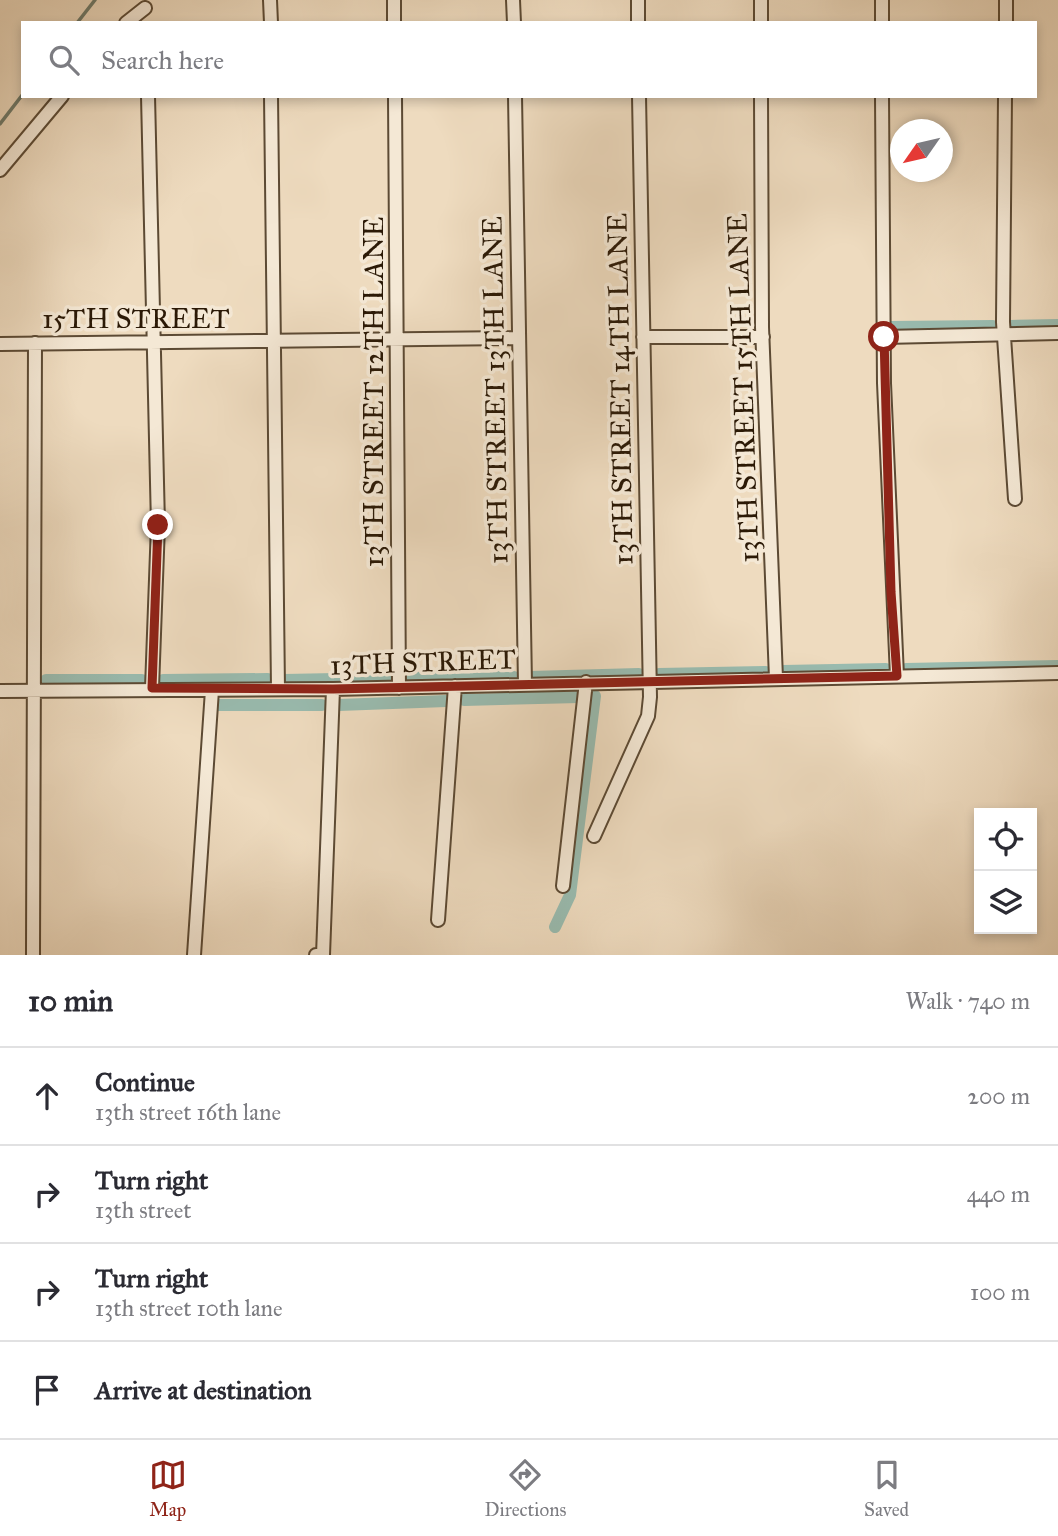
<!DOCTYPE html>
<meta charset="utf-8">
<style>
:root{--surface:#fff;--page:#f2f2f3;--text:#2b2b33;--muted:#7c7c81;--line:#e1e1e2;--accent:#8f2418}
body{margin:0;font-family:"IM FELL Great Primer",serif;background:var(--page);color:var(--text)}
.controls{position:absolute;right:21px;bottom:21px;display:grid;overflow:hidden;border-radius:0px;box-shadow:0 4px 10px #0003}
.controls button{width:63px;height:63px;display:grid;place-items:center;padding:0;border:0;border-bottom:2px solid var(--line);background:var(--surface);color:var(--text);font:35px sans-serif}
.compass{position:absolute;left:890px;top:119px;width:63px;height:63px;border-radius:50%;background:var(--surface);box-shadow:0 4px 10px #0003;rotate:236deg}
.stop{position:absolute;width:21px;height:21px;margin:-16px;border:5px solid #8f2418;border-radius:50%;background:#fff}
.stop.end{background:#8f2418;border-color:#fff;box-shadow:0 2px 7px #0008}
.list{margin:0;padding:0;list-style:none}
h2{display:flex;justify-content:space-between;align-items:center;height:91px;margin:0;padding:0 28px;font-size:30px}
h2 small{font-size:23px;font-weight:400;color:var(--muted)}
.list li{display:grid;grid-template-columns:46px 1fr auto;gap:21px;align-items:center;box-sizing:border-box;height:98px;padding:0 28px;border-top:2px solid var(--line)}
.list b{display:block;font-size:26px;white-space:nowrap}
.list p{margin:0;font-size:23px;white-space:nowrap;color:var(--muted)}
.list em{font-size:23px;font-style:normal;color:var(--muted)}
.icon{flex:none;width:38px;height:38px;fill:none;stroke:currentColor;stroke-width:2;stroke-linecap:round;stroke-linejoin:round}
.map{position:relative;flex:none;width:1058px;height:955px;overflow:hidden}
.search{position:absolute;background:var(--surface);box-shadow:0 4px 10px #0003;left:21px;right:21px;top:21px;height:77px;display:flex;align-items:center;gap:18px;box-sizing:border-box;padding:0 24px;border-radius:0px;color:var(--muted);font-size:26px}
.sheet{height:483px;background:var(--surface)}
nav{display:flex;justify-content:space-around;align-items:center;box-sizing:border-box;height:98px;border-top:2px solid var(--line);background:var(--surface);font-size:19px;color:var(--muted)}
nav a{display:grid;justify-items:center;gap:4px}
nav .on{color:var(--accent)}
.map>svg:first-child{display:block}
.lines{fill:none;stroke-linecap:round;stroke-linejoin:round}
.stream{stroke:#6d7a6b;stroke-width:3.5}
.canal{stroke:#99bbaf;stroke-width:12}
.minor-casing{stroke:#5c4a34;stroke-width:16}
.minor{stroke:#f4e8d5;stroke-width:12}
.route{stroke:#8f2418;stroke-width:9}
.labels{text-anchor:middle;dominant-baseline:central;stroke-width:7;stroke-linejoin:round;paint-order:stroke}
.street-label{font-size:28px;fill:#2b1906;stroke:#f4e8d5}
</style>
<div class="map">
<svg width="1058" height="955" viewBox="0 0 1058 955">
<rect width="100%" height="100%" fill="#eedbbf"/>
<filter id="stains"><feTurbulence type="fractalNoise" baseFrequency=".00286" numOctaves="4"/><feColorMatrix values="0 0 0 0 .2 0 0 0 0 .09 0 0 0 0 .02 0 0 0 .5 -.17"/></filter>
<radialGradient id="worn" r=".72"><stop offset=".6" stop-color="#630" stop-opacity="0"/><stop offset="1" stop-color="#630" stop-opacity=".3"/></radialGradient>
<g class="lines">
<!-- stream -->
<path class="stream" d="M77,23l18,-23
M0,124l23,-30"/>
<!-- canal -->
<path class="canal" d="M1010,326l48,-1
M890,327l103,-1
M906,669l152,-3
M783,671l103,-2
M659,674l107,-2
M530,677l109,-3
M410,678l104,-1
M46,680h96
M163,680l105,-1
M284,680l105,-2
M464,700l115,-3
M217,705h105
M339,705l107,-4
M555,927l15,-32 25,-199"/>
<!-- minor casing -->
<g class="minor-casing">
<path id="minor" d="M270,0l1,23
M394,0v23
M513,0l1,23
M638,0v23
M761,0v23
M882,0v23
M126,23l19,-15
M1006,23v-23
M148,96l10,429 -6,163
M271,96l7,593
M395,96l4,592
M515,96l10,588
M761,96l1,231 14,351
M882,96l2,287 13,293
M1005,96l-2,226 12,177
M0,170l62,-74
M643,337h120
M884,337l174,-4
M0,344l519,-6
M0,691l333,-2 725,-16
M594,836l54,-120 2,-19 -11,-601
M563,886l23,-204
M438,920l17,-234
M33,955l2,-612
M194,955l18,-265
M316,955h7l10,-266"/>
</g>
<!-- minor -->
<use href="#minor" class="minor"/>
</g>
<g class="lines">
<!-- route -->
<path class="route" d="M158,525l-6,163 181,1 564,-13 -6,-84 -7,-255"/>
</g>
<g class="labels">
<!-- street labels -->
<g class="street-label">
<text x="136" y="318">15TH STREET</text>
<text transform="translate(743 388) rotate(-92)">13TH STREET 15TH LANE</text>
<text transform="translate(620 389) rotate(-91)">13TH STREET 14TH LANE</text>
<text transform="translate(495 390) rotate(-91)">13TH STREET 13TH LANE</text>
<text transform="translate(373 392) rotate(-90)">13TH STREET 12TH LANE</text>
<text transform="translate(423 662) rotate(-2)">13TH STREET</text>
</g>
</g>
<rect width="100%" height="100%" filter="url(#stains)"/>
<rect width="100%" height="100%" fill="url(#worn)"/>
</svg>
<div class="controls">
<button><svg class="icon" aria-label="locate" viewBox="0 0 24 24"><circle cx="12" cy="12" r="6"/><path d="M12 2v4M12 18v4M2 12h4M18 12h4"/></svg></button>
<button><svg class="icon" aria-label="layers" viewBox="0 0 24 24"><path d="M12 4l9 5-9 5-9-5zM3 14l9 5 9-5"/></svg></button>
</div>
<svg class="compass" viewBox="-18 -18 36 36"><path d="M0-13l5 13h-10z" fill="#e53935"/><path d="M0 13l5-13h-10z" fill="#7c7c81"/></svg>
<div class="stop" style="left:884px;top:337px"></div>
<div class="stop end" style="left:158px;top:525px"></div>
<div class="search"><svg class="icon" aria-label="search" viewBox="0 0 24 24"><circle cx="10" cy="10" r="6"/><path d="M15 15l6 6"/></svg>Search here</div>
</div>
<section class="sheet">
<h2>10 min<small>Walk · 740 m</small></h2>
<ul class="list">
<li><svg class="icon" aria-label="ahead" viewBox="0 0 24 24"><path d="M12 20V5M6 11l6-6 6 6"/></svg><div><b>Continue</b><p>13th street 16th lane</p></div><em>200 m</em></li>
<li><svg class="icon" aria-label="right" viewBox="0 0 24 24"><path d="M7 20v-9h11M14 6l5 5-5 5"/></svg><div><b>Turn right</b><p>13th street</p></div><em>440 m</em></li>
<li><svg class="icon" aria-label="right" viewBox="0 0 24 24"><path d="M7 20v-9h11M14 6l5 5-5 5"/></svg><div><b>Turn right</b><p>13th street 10th lane</p></div><em>100 m</em></li>
<li><svg class="icon" aria-label="arrive" viewBox="0 0 24 24"><path d="M6 21V4h12l-3 4 3 4H6"/></svg><div><b>Arrive at destination</b></div></li>
</ul>
</section>
<nav>
<a class="on"><svg class="icon" aria-label="map" viewBox="0 0 24 24"><path d="M3 6l6-2 6 2 6-2v14l-6 2-6-2-6 2zM9 4v14M15 6v14"/></svg>Map</a>
<a><svg class="icon" aria-label="directions" viewBox="0 0 24 24"><path d="M12 3l9 9-9 9-9-9zM9 14v-3h6M13 9l2 2-2 2"/></svg>Directions</a>
<a><svg class="icon" aria-label="saved" viewBox="0 0 24 24"><path d="M7 4h10v16l-5-4-5 4z"/></svg>Saved</a>
</nav>
